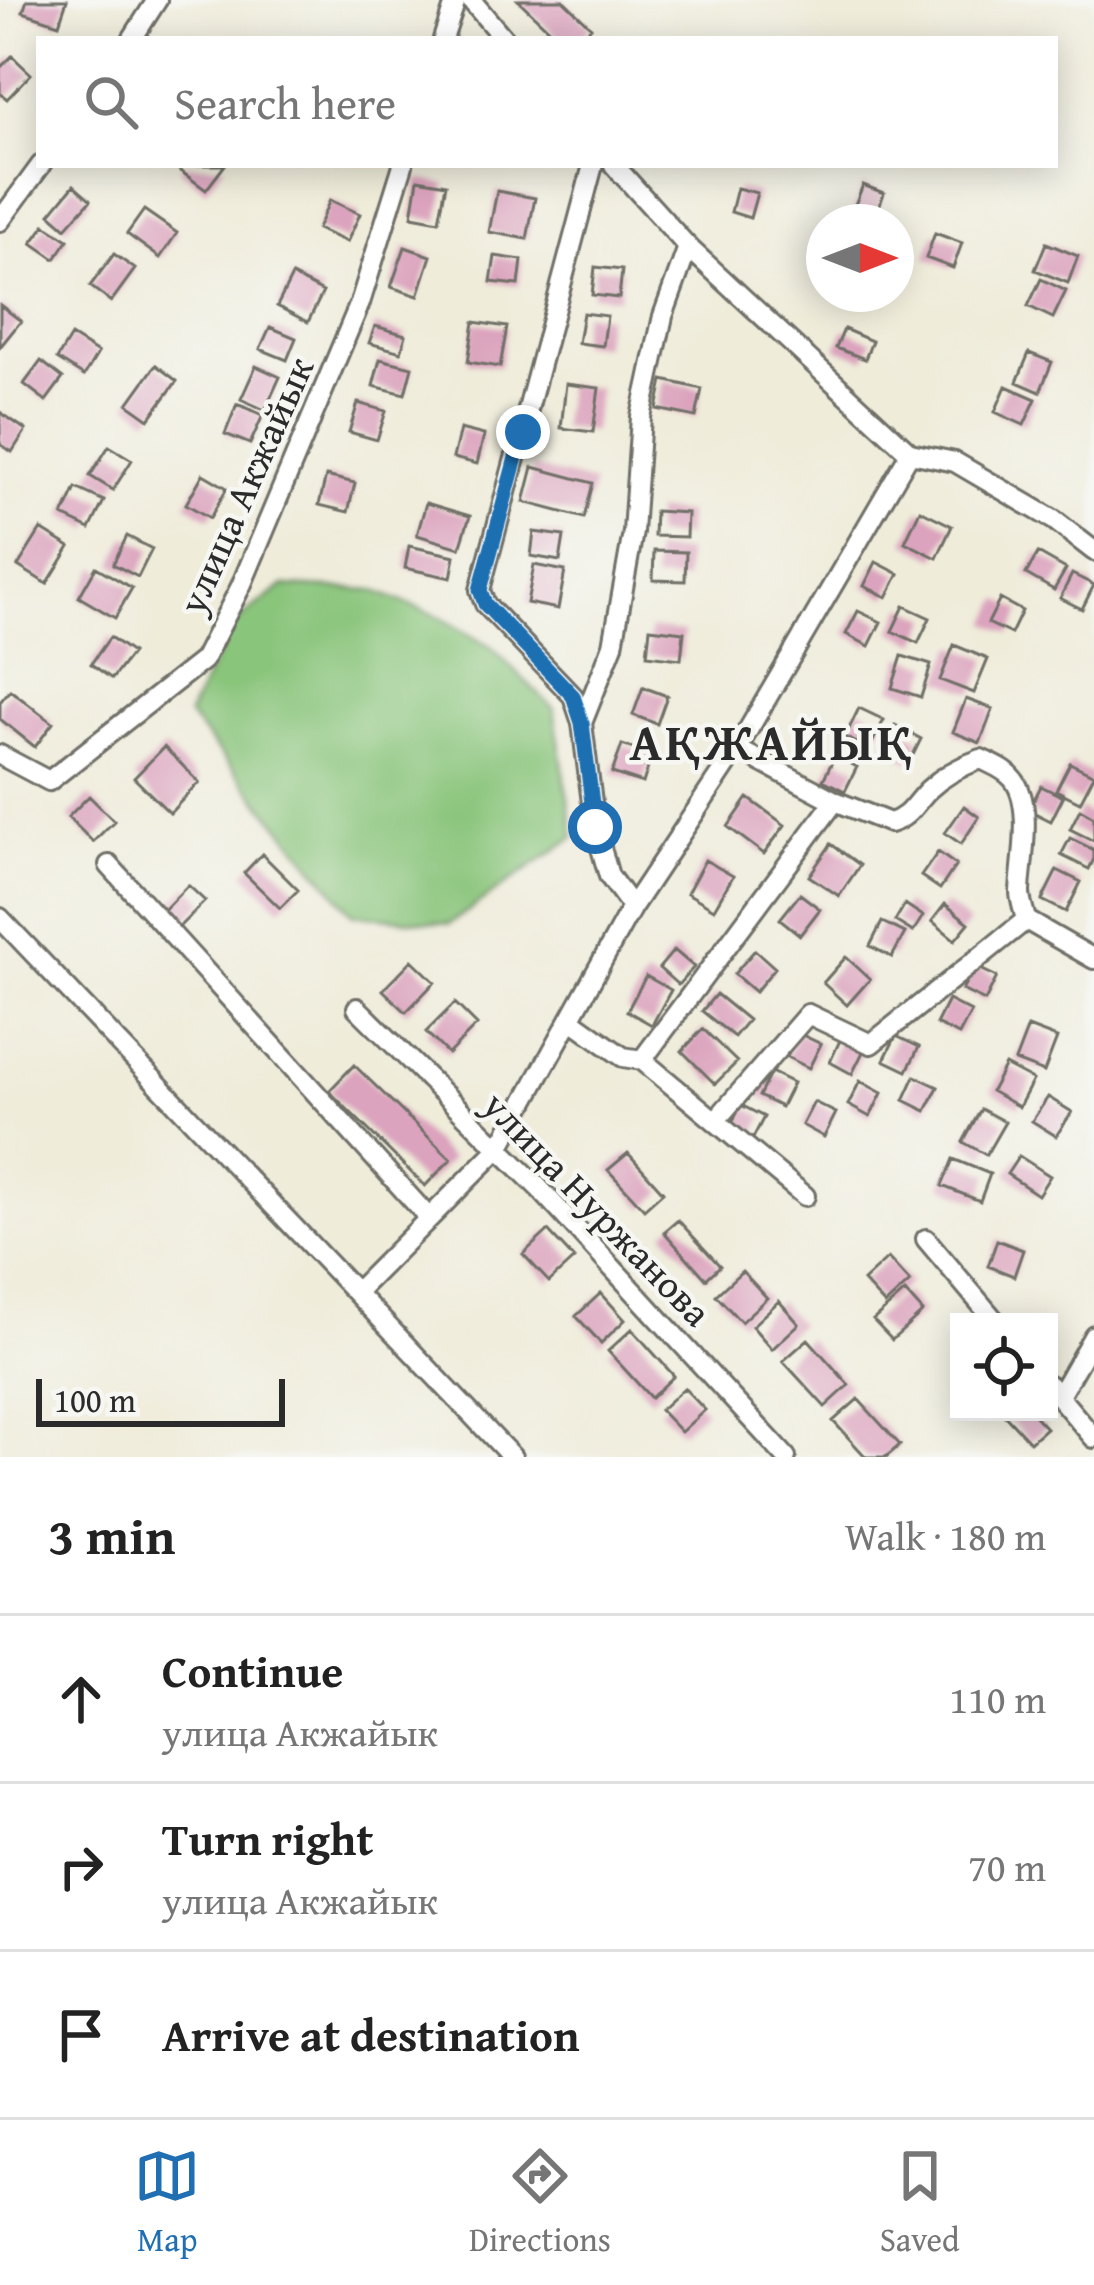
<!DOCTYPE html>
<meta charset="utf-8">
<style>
:root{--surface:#fff;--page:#f2f2f2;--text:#222;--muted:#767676;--line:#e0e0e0;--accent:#1f6fb2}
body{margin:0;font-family:"Gentium Book Plus",serif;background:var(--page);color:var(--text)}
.controls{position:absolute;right:36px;bottom:36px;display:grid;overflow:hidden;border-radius:0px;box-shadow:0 6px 30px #0003}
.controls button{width:108px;height:108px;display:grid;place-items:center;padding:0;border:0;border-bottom:3px solid var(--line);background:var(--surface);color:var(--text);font:60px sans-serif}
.compass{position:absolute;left:806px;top:204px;width:108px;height:108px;border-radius:50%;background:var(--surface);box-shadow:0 6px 30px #0003;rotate:90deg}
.scale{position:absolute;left:36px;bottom:30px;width:249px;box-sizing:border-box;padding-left:12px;border:6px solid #2b2b2b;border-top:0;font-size:33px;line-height:42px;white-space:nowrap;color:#2b2b2b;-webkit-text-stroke:9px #f6f6f2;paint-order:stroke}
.stop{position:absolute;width:36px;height:36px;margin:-27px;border:9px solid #1f6fb2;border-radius:50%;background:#fff}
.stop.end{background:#1f6fb2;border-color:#fff;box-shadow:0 3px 12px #0008}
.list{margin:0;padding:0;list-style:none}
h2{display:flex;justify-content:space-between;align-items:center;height:156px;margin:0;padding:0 48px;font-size:51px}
h2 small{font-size:39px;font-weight:400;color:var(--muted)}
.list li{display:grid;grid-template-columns:78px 1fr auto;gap:36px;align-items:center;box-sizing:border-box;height:168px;padding:0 48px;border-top:3px solid var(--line)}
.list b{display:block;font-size:45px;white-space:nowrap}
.list p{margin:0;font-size:39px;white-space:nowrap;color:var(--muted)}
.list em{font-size:39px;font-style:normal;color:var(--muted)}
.icon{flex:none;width:66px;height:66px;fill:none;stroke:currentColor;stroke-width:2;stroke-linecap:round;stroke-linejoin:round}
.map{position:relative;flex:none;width:1094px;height:1457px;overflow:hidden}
.search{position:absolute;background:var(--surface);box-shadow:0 6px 30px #0003;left:36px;right:36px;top:36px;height:132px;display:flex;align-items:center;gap:30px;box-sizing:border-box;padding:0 42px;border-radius:0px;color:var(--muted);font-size:45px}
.sheet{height:660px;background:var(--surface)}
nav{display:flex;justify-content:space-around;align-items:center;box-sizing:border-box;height:168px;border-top:3px solid var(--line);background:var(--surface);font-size:33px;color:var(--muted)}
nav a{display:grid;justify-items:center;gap:6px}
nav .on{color:var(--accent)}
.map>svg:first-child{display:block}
.green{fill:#8ac57b;stroke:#5a7853;stroke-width:3}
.building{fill:#dba3bd}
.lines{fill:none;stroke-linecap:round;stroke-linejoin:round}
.minor-casing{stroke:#706f68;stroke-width:24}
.minor{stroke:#fff;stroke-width:18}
.route{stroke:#1f6fb2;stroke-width:15}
.labels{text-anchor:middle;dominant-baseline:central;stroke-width:9;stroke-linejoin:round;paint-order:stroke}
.street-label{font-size:39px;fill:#2b2b2b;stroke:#f6f6f2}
.district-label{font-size:51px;font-weight:bold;letter-spacing:3px;fill:#2b2b2b;stroke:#f6f6f2}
</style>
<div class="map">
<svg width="1094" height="1457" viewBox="0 0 1094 1457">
<rect width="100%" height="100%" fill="#f6f6f2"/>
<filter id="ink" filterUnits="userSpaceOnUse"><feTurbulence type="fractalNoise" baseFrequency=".00833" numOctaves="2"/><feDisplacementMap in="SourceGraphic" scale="24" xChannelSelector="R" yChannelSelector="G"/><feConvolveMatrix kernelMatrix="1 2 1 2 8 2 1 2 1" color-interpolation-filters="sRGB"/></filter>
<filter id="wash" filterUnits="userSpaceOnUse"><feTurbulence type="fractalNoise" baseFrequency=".004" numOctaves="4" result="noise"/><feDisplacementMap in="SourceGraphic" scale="48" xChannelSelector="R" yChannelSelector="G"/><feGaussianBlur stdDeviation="2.7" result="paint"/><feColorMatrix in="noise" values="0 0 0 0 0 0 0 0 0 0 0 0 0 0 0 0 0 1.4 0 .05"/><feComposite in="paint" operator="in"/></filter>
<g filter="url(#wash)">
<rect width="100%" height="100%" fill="#efecda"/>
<!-- green -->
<path class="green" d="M283,586l90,4 65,26 54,32 62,61 20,128 -125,87 -96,-10 -165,-199 44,-90z"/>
<g id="blocks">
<!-- building -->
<path class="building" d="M27,0h40l-8,24 -36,-12z
M518,0h45l28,27 -11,12h-21z
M12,56l19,18 -24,25 -7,-6v-25z
M183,165h42l-19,25 -27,-20z
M418,179l28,5 -7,37 -27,-5z
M74,185l17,15 -25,28 -16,-14z
M863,185l21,8 -10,27 -22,-8z
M737,188l20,5 -7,25 -19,-6z
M497,191l38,7 -8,41 -38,-7z
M330,200l30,14 -13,28 -30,-13z
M144,210l33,23 -17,25 -33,-24z
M45,225l23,15 -13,19 -23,-16z
M935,233l27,10 -9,25 -27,-10z
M1046,243l32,13 -10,27 -33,-13z
M405,247l26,9 -13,40 -27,-9z
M114,254l21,15 -24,33 -21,-16z
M495,256l27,4 -3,25 -28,-3z
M595,267l27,3 -3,28 -27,-3z
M292,276l31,16 -15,30 -31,-16z
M1041,279l25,12 -13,27 -25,-12z
M0,305l21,16 -21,26z
M583,313l24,3 -4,30 -25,-3z
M474,322l33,5 -7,40 -32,-5z
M375,326l31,9 -5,17 -32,-9z
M270,327l26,11 -9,22 -27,-11z
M844,329l28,12 -7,18 -29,-11z
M71,336l27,17 -14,23 -27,-17z
M1029,353l23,9 -12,30 -23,-10z
M380,359l32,8 -7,27 -32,-8z
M41,361l22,17 -17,23 -22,-17z
M156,365l21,16 -28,38 -21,-15z
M256,366l24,11 -15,33 -24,-11z
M663,380l39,9 -6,28 -39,-8z
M566,384l33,4 -6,44 -32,-4z
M1006,386l30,13 -12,26 -29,-13z
M358,403l28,8 -9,29 -28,-8z
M237,404l26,11 -13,29 -25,-10z
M0,412l26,18 -14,22 -12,-8z
M460,429l24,6 -7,29 -24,-6z
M109,446l23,14 -19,30 -23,-14z
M533,467l60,16 -9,35 -60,-16z
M203,474l24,14 -17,30 -24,-14z
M326,476l29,7 -7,29 -29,-7z
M76,488l28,13 -14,28 -27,-13z
M426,503l44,13 -10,32 -43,-13z
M920,510l32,16 -15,32 -32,-16z
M655,511l32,2 -1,24 -32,-1z
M41,529l29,18 -23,37 -29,-18z
M534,532l30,4 -4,25 -29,-5z
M127,536l25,13 -14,28 -25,-13z
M409,546l46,10 -4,22 -46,-10z
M654,551l32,1 -1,29 -32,-1z
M1038,553l28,16 -12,21 -28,-16z
M876,562l23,12 -12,23 -23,-11z
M534,565l31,6 -7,38 -31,-6z
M96,567l36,21 -17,30 -36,-21z
M1072,574l22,11 -12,24 -22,-11z
M1000,599l22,12 -11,23 -23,-11z
M904,606l26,12 -12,25 -26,-12z
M858,611l23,11 -12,24 -23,-12z
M650,628l34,4 -3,27 -34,-4z
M110,637l22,16 -20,26 -21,-15z
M954,645l34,14 -14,34 -34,-13z
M902,656l29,9 -10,32 -29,-9z
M643,687l24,9 -10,28 -24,-9z
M10,690l43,33 -18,24 -35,-28v-17z
M966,699l27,10 -13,34 -27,-11z
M859,708l25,12 -15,29 -24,-12z
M895,725l26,14 -11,22 -27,-14z
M622,745l30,10 -9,28 -31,-10z
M164,747l35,35 -29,31 -36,-35z
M835,756l22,11 -12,24 -22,-11z
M1070,763l24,12 -14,27 -24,-12z
M1041,786l22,11 -12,24 -22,-11z
M89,796l25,25 -21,21 -25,-25z
M748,798l37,27 -21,29 -36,-27z
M964,806l15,11 -18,27 -16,-11z
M1080,809l14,8v24l-24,-12z
M1070,838l24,12v9l-5,10 -28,-14z
M831,844l29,21 -21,31 -30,-20z
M938,852l18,13 -16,24 -19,-13z
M262,854l36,36 -18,18 -36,-35z
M705,860l28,16 -19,33 -27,-16z
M1057,870l24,12 -15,30 -24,-12z
M188,885l17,16 -29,29 -16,-16z
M800,894l20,15 -20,26 -20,-16z
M905,904l18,12 -10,16 -18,-11z
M945,904l24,19 -14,17 -23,-19z
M882,922l23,11 -13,24 -22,-11z
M674,950l20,17 -16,18 -19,-17z
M755,950l20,18 -20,24 -21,-18z
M846,957l24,22 -23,26 -24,-22z
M412,960l23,22 -29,30 -23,-22z
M974,966l23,11 -12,24 -23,-11z
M646,976l25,14 -19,35 -25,-14z
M716,994l32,26 -14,17 -32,-26z
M948,1000l23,12 -12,23 -23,-11z
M455,1003l22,22 -29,29 -22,-22z
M1028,1027l29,11 -13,34 -29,-11z
M703,1029l34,33 -22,22 -33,-33z
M798,1033l23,11 -12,24 -22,-11z
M896,1036l23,11 -12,24 -23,-11z
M841,1038l23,12 -12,24 -22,-12z
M354,1065l97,94 -26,27 -96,-95z
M1005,1065l28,15 -14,27 -28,-16z
M771,1072l22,11 -12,24 -22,-11z
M915,1076l23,11 -12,24 -22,-11z
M860,1081l22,12 -12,24 -22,-12z
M1048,1097l24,15 -16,24 -24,-15z
M814,1102l22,11 -12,24 -22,-12z
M741,1105l23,12 -12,23 -23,-11z
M981,1109l24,13 -19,33 -23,-13z
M628,1153l35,39 -19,17 -36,-39z
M1019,1156l31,20 -12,19 -31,-21z
M953,1159l37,15 -10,27 -38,-15z
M678,1220l42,46 -14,13 -42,-47z
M548,1231l26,28 -25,23 -26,-28z
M997,1240l26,10 -9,26 -26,-10z
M888,1258l22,24 -25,23 -22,-24z
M742,1271l25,27 -26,24 -25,-27z
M905,1292l18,20 -31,28 -19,-20z
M601,1293l24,27 -24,23 -25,-27z
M779,1301l20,23 -27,25 -20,-23z
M632,1329l42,47 -23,22 -43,-47z
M808,1339l41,46 -24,22 -42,-46z
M684,1388l21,22 -24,22 -21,-22z
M858,1399l42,46 -14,12h-20l-33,-36z
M1002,1412h29l15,16 -16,14z"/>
</g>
</g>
<g filter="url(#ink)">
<use href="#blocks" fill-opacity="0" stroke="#706f68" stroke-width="3"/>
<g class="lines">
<!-- minor casing -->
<g class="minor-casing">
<path id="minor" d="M471,0l33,39
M132,39l25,-39
M443,39l13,-39
M593,165l-113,425 5,14 88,92 9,27 13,104 14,49 23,31
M0,221l41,-56
M910,453l45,9 99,58 40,31
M582,723l31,-78 20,-113 8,-115 22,-101 25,-69
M0,755l49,26 154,-121 38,-74 119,-283 43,-138
M835,801l55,22c20,-6 24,-19 38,-33 16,-15 33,-24 53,-31 12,6 24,10 32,20 21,26 8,82 7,113 0,9 4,18 6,28l68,39
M109,865l320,353
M0,918l512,539
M357,1008l182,180 247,269
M570,1019l53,38 19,3 163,136
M642,1060l193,-259 -98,-52
M716,1120l92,-106 63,30 155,-124
M926,1239l70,83
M356,1292l143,-144 133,-241 105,-158 173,-296 -222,-206 -74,-82
M1049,1385l45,53
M1059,1396l35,-61"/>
</g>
<!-- minor -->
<use href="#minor" class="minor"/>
</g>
</g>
<g class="lines" filter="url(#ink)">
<!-- route -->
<path class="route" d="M523,432l-43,158 5,14 88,92 9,27 13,104"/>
</g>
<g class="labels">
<!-- street labels -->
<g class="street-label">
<text transform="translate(245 485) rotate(-66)">улица Акжайык</text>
<text transform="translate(598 1208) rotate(46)">улица Нуржанова</text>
</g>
<!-- district labels -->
<g class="district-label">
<text x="772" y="741">АҚЖАЙЫҚ</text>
</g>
</g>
</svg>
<div class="controls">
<button><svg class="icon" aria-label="locate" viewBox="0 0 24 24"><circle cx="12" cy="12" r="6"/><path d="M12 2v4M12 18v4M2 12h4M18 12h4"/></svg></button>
</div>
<svg class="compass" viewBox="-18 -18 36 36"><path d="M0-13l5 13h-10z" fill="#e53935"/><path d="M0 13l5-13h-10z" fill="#767676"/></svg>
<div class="scale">100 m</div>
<div class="stop" style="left:595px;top:827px"></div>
<div class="stop end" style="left:523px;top:432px"></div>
<div class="search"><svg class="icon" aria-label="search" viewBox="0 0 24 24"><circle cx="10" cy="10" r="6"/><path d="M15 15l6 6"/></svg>Search here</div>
</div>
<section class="sheet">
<h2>3 min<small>Walk · 180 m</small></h2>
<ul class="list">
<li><svg class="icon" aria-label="ahead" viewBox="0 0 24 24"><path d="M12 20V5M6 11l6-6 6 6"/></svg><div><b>Continue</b><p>улица Акжайык</p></div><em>110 m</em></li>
<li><svg class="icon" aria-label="right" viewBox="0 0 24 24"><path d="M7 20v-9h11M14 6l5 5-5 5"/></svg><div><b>Turn right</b><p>улица Акжайык</p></div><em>70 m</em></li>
<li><svg class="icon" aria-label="arrive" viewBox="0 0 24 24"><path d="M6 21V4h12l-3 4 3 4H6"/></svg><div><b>Arrive at destination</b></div></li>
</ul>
</section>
<nav>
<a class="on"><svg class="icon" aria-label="map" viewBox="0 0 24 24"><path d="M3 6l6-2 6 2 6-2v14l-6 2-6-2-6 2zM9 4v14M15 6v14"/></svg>Map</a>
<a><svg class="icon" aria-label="directions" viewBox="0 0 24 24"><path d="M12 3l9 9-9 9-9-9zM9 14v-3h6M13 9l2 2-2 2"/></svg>Directions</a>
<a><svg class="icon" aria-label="saved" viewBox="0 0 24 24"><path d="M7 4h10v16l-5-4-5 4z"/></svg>Saved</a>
</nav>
